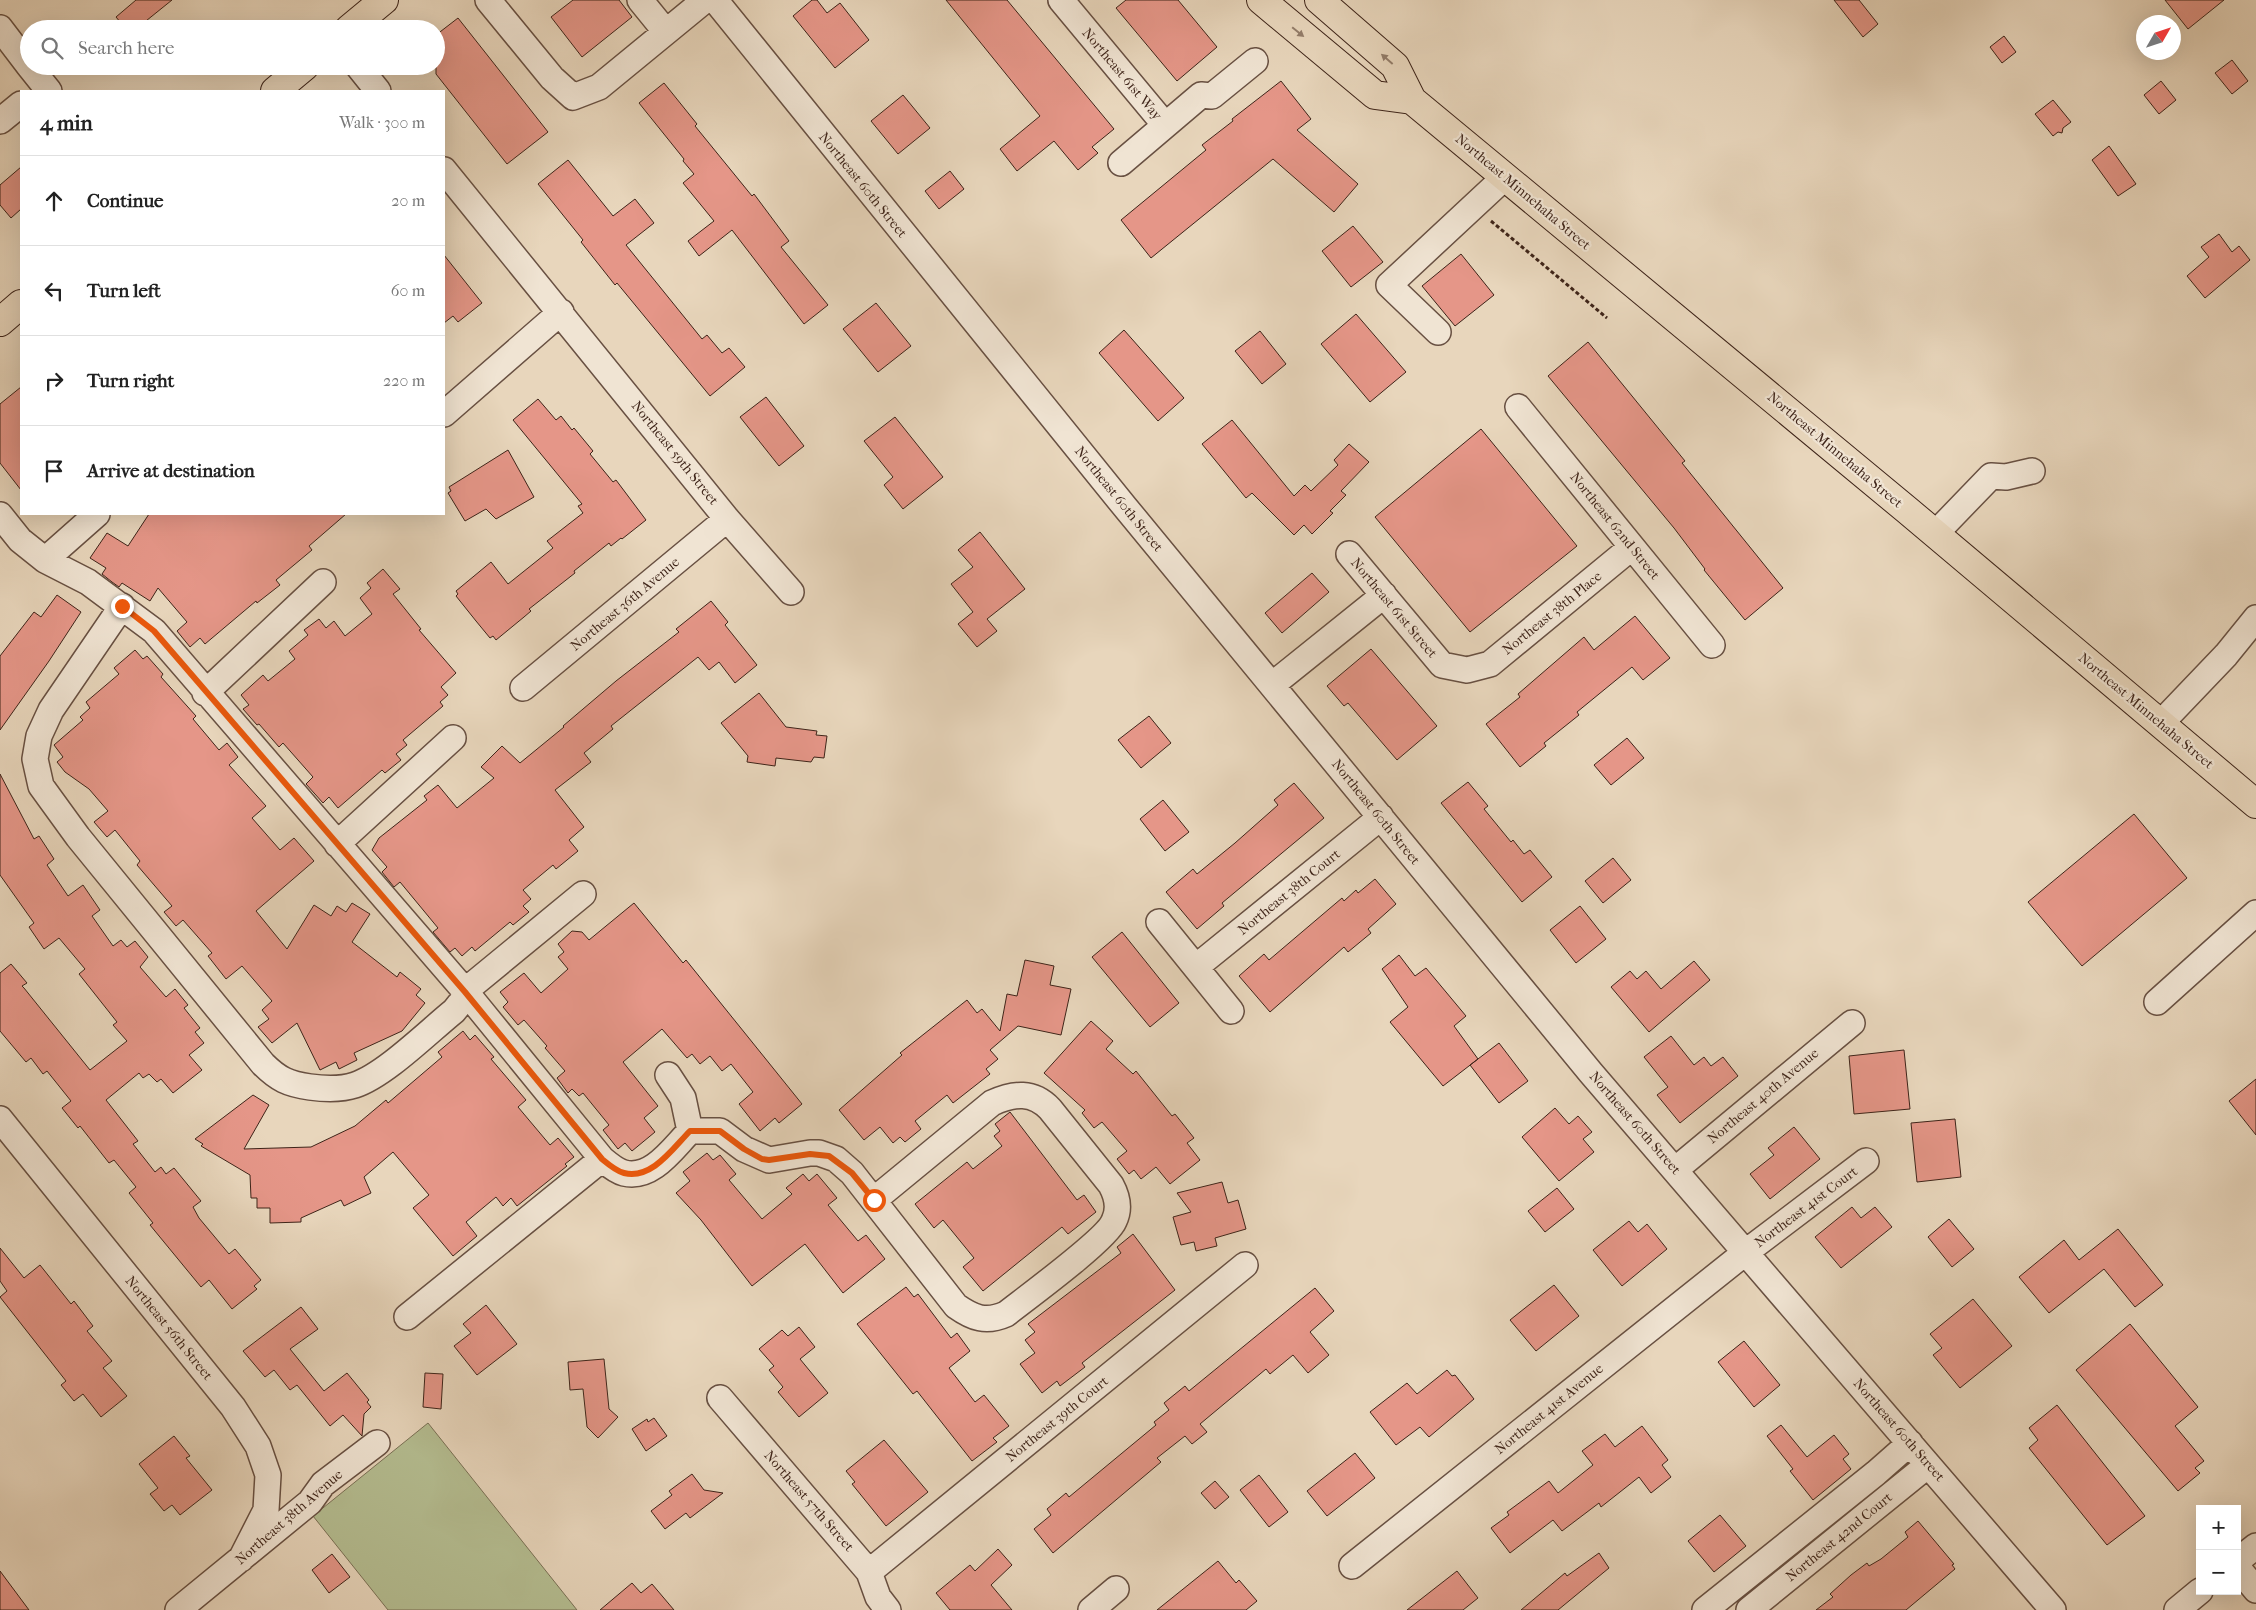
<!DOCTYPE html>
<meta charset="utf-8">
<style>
:root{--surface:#fff;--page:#f6f6f6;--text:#222;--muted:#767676;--line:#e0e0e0}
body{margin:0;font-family:"IM FELL French Canon",serif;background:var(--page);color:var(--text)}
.controls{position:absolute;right:15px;bottom:15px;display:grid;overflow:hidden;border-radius:0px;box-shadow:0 5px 20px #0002}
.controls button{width:45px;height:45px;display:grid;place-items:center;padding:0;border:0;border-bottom:1px solid var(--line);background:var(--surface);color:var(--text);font:25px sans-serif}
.compass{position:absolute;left:2136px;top:15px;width:45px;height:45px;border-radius:50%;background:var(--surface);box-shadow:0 5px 20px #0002;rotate:51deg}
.stop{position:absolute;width:15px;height:15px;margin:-11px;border:4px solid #ea580c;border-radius:50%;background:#fff}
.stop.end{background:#ea580c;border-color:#fff;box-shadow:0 1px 5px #0008}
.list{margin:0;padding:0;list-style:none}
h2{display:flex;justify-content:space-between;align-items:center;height:65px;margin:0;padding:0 20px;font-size:21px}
h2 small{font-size:16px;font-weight:400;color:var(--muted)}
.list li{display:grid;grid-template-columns:32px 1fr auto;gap:15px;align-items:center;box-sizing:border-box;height:90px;padding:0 20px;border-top:1px solid var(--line)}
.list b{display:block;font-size:19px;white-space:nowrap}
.list em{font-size:16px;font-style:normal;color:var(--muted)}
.icon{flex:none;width:28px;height:28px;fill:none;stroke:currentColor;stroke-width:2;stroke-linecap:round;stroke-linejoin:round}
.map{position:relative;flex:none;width:2256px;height:1610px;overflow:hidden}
.search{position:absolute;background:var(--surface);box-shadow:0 5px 20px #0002;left:20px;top:20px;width:425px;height:55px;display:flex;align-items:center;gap:12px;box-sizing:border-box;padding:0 18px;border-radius:28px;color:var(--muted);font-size:19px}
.panel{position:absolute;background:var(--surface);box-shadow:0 5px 20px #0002;left:20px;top:90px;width:425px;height:425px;border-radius:0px}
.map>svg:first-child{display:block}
.green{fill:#b5be92;stroke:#7a7156}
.building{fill:#e59688;stroke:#3e2419}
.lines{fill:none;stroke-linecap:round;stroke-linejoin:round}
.minor-casing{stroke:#685042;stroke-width:28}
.major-casing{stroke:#3e2419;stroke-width:30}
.path{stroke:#3e2419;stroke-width:3;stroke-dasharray:4 2.5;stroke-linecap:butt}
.minor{stroke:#f0e4d3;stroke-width:25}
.major{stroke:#e8d6bc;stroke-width:28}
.oneway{fill:#937d6a}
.route{stroke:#ea580c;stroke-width:6}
.labels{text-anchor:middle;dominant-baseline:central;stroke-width:4.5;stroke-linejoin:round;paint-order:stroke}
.street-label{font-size:14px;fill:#3e2419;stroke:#f0e4d3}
</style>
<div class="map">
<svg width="2256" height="1610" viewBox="0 0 2256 1610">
<rect width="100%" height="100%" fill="#e8d6bc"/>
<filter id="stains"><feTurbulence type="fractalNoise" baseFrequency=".004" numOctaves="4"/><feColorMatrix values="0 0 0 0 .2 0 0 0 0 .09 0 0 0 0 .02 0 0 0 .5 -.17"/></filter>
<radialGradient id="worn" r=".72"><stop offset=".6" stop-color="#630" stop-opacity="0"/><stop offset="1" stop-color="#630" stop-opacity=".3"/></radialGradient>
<!-- green -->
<path class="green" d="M428,1423l149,187h-189l-75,-94z"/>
<!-- building -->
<path class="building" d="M136,0h36l-36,29h-10l-10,-12z
M573,0h46l13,17 -50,40 -31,-40z
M812,0h5l10,13 13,-10 29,37 -34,28 -42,-52z
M946,0h61l107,129 -22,18 6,6 -20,17 -24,-29 -37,30 -17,-22 40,-33z
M1126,0h52l39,47 -40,34 -61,-73z
M1834,0h25l19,24 -15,13z
M2165,0h59l-36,29z
M458,18l90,114 -41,32 -71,-90v-39z
M2004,36l12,16 -14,11 -12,-16z
M2232,60l16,21 -16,13 -17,-21z
M1281,81l30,38 -14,11 61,54 -24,28 -61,-53 -122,99 -30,-38 85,-70 -4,-5 31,-24 -1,-2z
M2161,81l15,19 -17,14 -15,-19z
M664,83l33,41 -2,2 57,70 2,-2 35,47 -8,6 47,58 -24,19 -72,-94 -33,26 -11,-15 26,-20 -31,-38 11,-9 -11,-13 1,-2 -45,-56z
M903,95l27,33 -32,26 -27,-33z
M2053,100l18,22 -8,6 -1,5 -4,-1 -5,4 -18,-22z
M2109,146l27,38 -18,12 -26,-36z
M568,160l45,56 22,-17 19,24 -28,22 76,94 5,-4 15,18 7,-5 16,19 -35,29 -93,-113 -2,2 -34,-43 2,-2 -45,-56z
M21,167v42l-10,9 -11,-13v-20z
M950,171l14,18 -25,20 -14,-18z
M1353,226l30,36 -32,25 -29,-36z
M2219,234l13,18 7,-6 11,14 -45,38 -18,-22 22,-19 -8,-10z
M1461,254l33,41 -39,31 -33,-40z
M444,255l38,48 -24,19 -5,-6 -9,7z
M876,303l35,43 -33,26 -35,-43z
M1356,314l50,58 -36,30 -49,-58z
M1124,330l60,68 -26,23 -59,-68z
M1260,331l26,33 -24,20 -27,-33z
M1588,342l97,119 -3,2 101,125 -38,32 -41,-50 1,-1 -31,-41 -126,-152z
M21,387v103l-21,-27v-59z
M766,397l38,49 -25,20 -39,-49z
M538,399l18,21 5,-4 11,14 2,-2 19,23 -3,3 23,28 3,-2 30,40 -24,19 -1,-1 -10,8 -2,-3 -35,28 1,2 -46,36 2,2 -7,6 -28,23 -3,-4 -3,2 -14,-17 -20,-25 2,-2 -2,-3 35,-29 17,22 45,-36 -6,-7 36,-28 -5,-7 4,-2 -69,-84z
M895,417l48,60 -40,32 -19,-24 9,-8 -29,-36z
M1232,420l62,76 11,-11 6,6 27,-26 -4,-5 15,-16 20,18 -28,29 5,4 -16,16 3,2 -21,21 -8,-9 -10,10 -42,-42 -6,5 -44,-54z
M1481,429l96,117 -107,86 -95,-115z
M508,450l26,47 -38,22 -10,-10 -21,12 -17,-28 3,-2 -2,-4z
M149,514h197l-37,32 3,4 -36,30 4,5 -23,18 -1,-2 -51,43 -5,-6 -10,9 -13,-16 10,-9 -29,-34 -8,13 -28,-18 -3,4 -7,-5 -10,-8 4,-6 -16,-10 17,-25 21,13z
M980,532l45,57 -38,30 10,12 -20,16 -19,-23 15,-12 -22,-28 22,-17 -15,-17z
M383,569l17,20 -7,5 28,35 -2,1 37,43 -15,14 7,8 -8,7 3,4 -40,34 4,5 -11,9 5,6 -16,13 -3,-3 -44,38 -9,-11 -6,6 -17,-19 7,-7 -30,-34 -4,4 -20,-23 -2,1 -14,-16 6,-4 -8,-10 22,-20 5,6 27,-22 -6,-8 19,-16 -4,-5 15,-11 7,9 8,-7 11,15 27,-22 -12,-16 11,-10 -4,-5z
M1312,573l17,19 -47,41 -17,-20z
M57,595l24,17 -32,49 -49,69v-74l34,-44 7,5z
M711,601l17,21 -3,3 32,40 -22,18 -16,-21 -10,8 -11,-13 -87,69 2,3 -29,24 7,9 -36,28 29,37 -15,13 9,11 -22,18 -3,-4 -30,25 8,9 -8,7 6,6 -16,13 -3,-3 -35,29 -3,-4 -10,9 -7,-8 -5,4 -17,-20 5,-4 -38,-46 -6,5 -12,-15 5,-5 -15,-17 7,-12 48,-38 -3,-4 14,-11 19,23 37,-30 -13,-11 21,-21 18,17 44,-36 -1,-1 53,-45 63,-49 -3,-3z
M1635,616l35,42 -27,22 -11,-13 -55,45 2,3 -35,28 2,3 -26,21 -34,-43 34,-27 -2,-3 66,-57 10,13z
M1371,649l66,77 -40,34 -49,-57 -4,3 -17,-20z
M135,650l8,9 4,-3 16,18 -2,3 35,39 -3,3 26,31 8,-7 11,14 -9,8 37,41 -14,12 28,32 14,-12 20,23 -58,50 31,38 27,-44 17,11 6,-10 9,6 6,-9 18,11 -18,28 45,35 3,-5 21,17 -5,6 9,8 -23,28 -48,22 3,7 -18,9 -3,-7 -16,8 -23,-47 -25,20 -14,-16 11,-8 -7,-9 10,-9 -30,-35 -16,13 -18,-23 4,-3 -29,-33 -7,6 -12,-14 8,-6 -35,-41 3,-4 -25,-31 -8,7 -13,-15 14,-11 -19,-22 -24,-17 -8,-10 6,-5 -9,-12 29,-25 -3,-3 10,-9 -4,-6 33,-28 -5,-6z
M759,693l27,34 31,4 -1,4 11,1 -3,22 -10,-1 -3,5 -35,-4 -1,8 -28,-4 1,-6 -27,-33z
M1149,716l22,27 -30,25 -23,-28z
M1627,738l17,20 -33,27 -17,-20z
M0,774l34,65 5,-3 15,23 -7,6 21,31 15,-11 17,25 -8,6 21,30 8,-6 6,7 8,-6 13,16 -8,10 26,30 9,-8 13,16 -4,3 16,20 -5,4 9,11 -15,12 13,15 -29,23 -12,-14 -4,3 -8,-8 -6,4 -4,-5 -33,27 32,41 -5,3 22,28 6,-5 5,7 8,-6 27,33 -8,6 6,11 30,36 6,-5 26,31 -7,6 3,3 -25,20 -23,-29 -8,7 -51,-62 3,-2 -24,-30 7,-6 -22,-27 -5,3 -29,-37 -2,2 -16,-20 9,-7 -24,-30 -4,3 -12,-16 -5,4 -26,-31v-58l11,-9 16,19 -5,3 2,2 66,82 37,-29 -14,-16 4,-3 -38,-48 6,-5 -26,-31 -15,11 -15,-22 5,-4 -34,-48z
M1468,782l20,24 -4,3 27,33 2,-2 11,14 6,-4 22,27 -30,25 -81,-99z
M1294,783l30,35 -102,85 2,3 -27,23 -31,-37 27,-23 4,5 38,-31 43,-38 -4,-5z
M1163,800l26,32 -24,19 -25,-32z
M2134,814l53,64 -105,88 -54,-64z
M1613,858l18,22 -28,23 -18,-22z
M1375,879l21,25 -28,25 3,4 -23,19 -4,-5 -74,65 -31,-36 25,-22 5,6 73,-62 2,3 12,-11 2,3z
M634,903l49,60 3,-3 116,144 -23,19 -4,-5 -15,13 -21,-27 14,-12 -22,-28 -9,7 -12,-15 -10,8 -8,-10 -5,4 -25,-29 -39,33 35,44 -14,12 11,14 -23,19 -7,-8 -7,6 -15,-19 6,-5 -26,-32 -4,3 -7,-7 -4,4 -11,-15 8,-7 -20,-23 2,-2 -23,-26 -6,5 -15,-18 5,-5 -8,-10 24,-19 17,20 27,-24 -10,-12 6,-5 -6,-8 14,-13 10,1 7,8z
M1580,906l26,33 -30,24 -26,-33z
M1122,932l57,71 -29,24 -58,-70z
M1399,955l16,21 11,-8 40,48 -12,10 24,33 -35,27 -53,-64 18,-15 -26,-38z
M1025,960l29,6 -4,19 21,4 -10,46 -43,-9 -28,24 8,9 -12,10 4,5 -37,29 -6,-8 -32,26 6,8 -16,13 -5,-5 -7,6 -13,-16 -16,13 -25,-30 63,-55 -2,-2 67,-53 10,13 5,-4 18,22 7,-37 10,2z
M1694,961l16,19 -61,52 -38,-45 19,-16 7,8 9,-8 15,18z
M1091,1021l22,20 -7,8 27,25 3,-3 36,45 3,-2 19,24 -7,5 13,17 -30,24 -14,-17 -15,12 -7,-9 -5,4 -12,-15 10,-8 -25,-29 -8,6 -12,-15 3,-3 -41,-37z
M463,1031l7,9 5,-5 19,22 -3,2 35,41 -8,7 32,38 8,-7 16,19 -9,7 2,2 -50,40 -6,-8 -8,8 -7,-9 -30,25 11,14 -24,20 -40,-48 16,-13 -36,-43 -29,25 7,16 -27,13 -3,-6 -40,18v4l-31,1v-15h-13v-10h-6l-1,-23 -49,-29 2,-2 -8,-5 58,-44 16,10 -25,44 67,-2 44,-21 31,-26 2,3 54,-46 -4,-5z
M1671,1036l23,29 10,-8 7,9 12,-9 15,19 -58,47 -23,-28 11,-8 -24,-30z
M1499,1043l29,38 -29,22 -29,-38z
M1904,1050l6,59 -56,5 -5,-58z
M2256,1079v56l-27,-34z
M1555,1108l14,16 9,-8 14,16 -9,7 11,13 -35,29 -37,-44z
M1010,1112l67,88 7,-5 12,17 -28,22 -6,-7 -79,64 -20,-24 11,-9 -31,-38 -9,8 -19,-24 52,-42 6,7 29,-23 -8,-10 6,-5 -5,-7z
M1955,1119l6,58 -44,5 -6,-59z
M1794,1127l26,32 -50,40 -20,-25 24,-19 -6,-7z
M707,1153l6,7 7,-5 16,19 -7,6 33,39 30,-25 -6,-6 17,-14 6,7 8,-7 20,24 -9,7 30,36 8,-6 19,24 -42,34 -38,-49 -53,42 -51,-66 -25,-27 14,-12 -7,-9z
M1222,1182l6,21 10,-3 8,29 -31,9 2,8 -21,5 -2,-9 -13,3 -8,-28 18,-5 -14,-19z
M1557,1188l17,21 -29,23 -17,-21z
M1852,1207l9,11 14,-11 17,20 -51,41 -26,-31z
M1949,1219l25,30 -22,18 -24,-30z
M1629,1221l9,11 9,-8 20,25 -45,37 -29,-36z
M2118,1229l45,56 -28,22 -31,-38 -55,44 -30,-36 45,-37 15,20z
M1133,1234l42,56 -93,73 3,4 -25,19 -3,-5 -15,12 -22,-29 15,-11 -10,-13 10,-8 -7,-8 93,-71 -4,-6z
M0,1248l24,30 16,-13 31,39 3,-3 19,25 -6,5 25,30 -9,7 24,28 -26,21 -18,-23 -9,7 -13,-16 5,-4 -66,-84 7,-6 -7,-10z
M1554,1285l25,31 -43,35 -26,-31z
M906,1287l8,10 4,-3 33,44 6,-5 13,18 -21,17 26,34 9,-7 25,31 -16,12 4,4 -25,19 -55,-70 -4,3 -56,-70z
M1315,1288l19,23 -24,21 19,23 -21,18 -15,-18 -23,19 -4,-5 -66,55 7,8 -15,12 -7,-8 -28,22 4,4 -108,91 -19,-24 17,-14 -4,-6 19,-16 3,4 87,-72 -2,-3 15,-12 -5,-7 21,-17 4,5z
M1973,1299l39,47 -52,42 -27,-33 9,-7 -12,-14z
M486,1305l31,39 -40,31 -23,-29 17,-13 -8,-9z
M301,1307l17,22 -28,20 34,42 23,-18 22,27 -2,2 4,5 -7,7 -2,22 -19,-21 -13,11 -33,-41 -7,5 -16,-20 -9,7 -22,-26z
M2130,1324l68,83 -23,19 29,35 -9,7 5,5 -22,18 -102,-121z
M799,1327l16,20 -15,12 28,34 -29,24 -21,-25 5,-5 -14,-17 5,-4 -15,-17 23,-19 6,6z
M1744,1341l36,44 -26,22 -36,-45z
M604,1359l5,50 9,8 -20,21 -11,-11 -4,-38 -13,1 -2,-28z
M1447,1370l5,6 3,-1 19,24 -45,38 -9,-10 -24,18 -26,-33 37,-29 10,11z
M425,1373l18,1 -2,35 -18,-2z
M2057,1405l88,111 -38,29 -78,-97 9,-8 -9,-12z
M654,1418l13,18 -21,15 -14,-22 15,-10 1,3z
M1781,1425l26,32 27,-22 15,19 -6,5 8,10 -38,31 -23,-29 3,-2 -26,-33z
M1642,1426l26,34 -6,5 9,12 -20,16 -12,-16 -38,30 -2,-4 -37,28 -9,-11 -43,33 -19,-25 18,-13 -2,-3 42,-31 9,12 35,-28 -11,-14 23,-17 10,13z
M174,1436l16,20 -4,2 26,32 -32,25 -8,-10 -8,6 -14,-17 8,-6 -19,-24z
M884,1440l44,52 -42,34 -34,-42 3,-2 -9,-11z
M1355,1453l20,25 -48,38 -20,-25z
M692,1474l12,16 19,3 -33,25 -4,-5 -21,16 -14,-18 21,-16 -3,-4z
M1259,1475l29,37 -19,15 -29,-37z
M1215,1481l14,16 -14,12 -14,-16z
M1720,1515l26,31 -32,26 -26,-31z
M1918,1521l36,43 -2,1 3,4 -49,41h-90l17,-13 -3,-3 21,-19 16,-12 2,3 12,-7 27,-22 -3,-5z
M998,1549l14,16 -21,20 21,25h-62l-14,-17 34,-28 5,6z
M1599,1553l10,15 -51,42h-37l44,-37 2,3z
M332,1554l18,23 -21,16 -17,-23z
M1218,1561l18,22 3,-3 18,21 -11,9h-89z
M0,1571l29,39h-29z
M1457,1571l21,27 -15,12h-56z
M632,1583l9,10 11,-9 22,26h-74z"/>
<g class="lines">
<!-- minor casing -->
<g class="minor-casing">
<path id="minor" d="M488,0l64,78 21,19 26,-10 106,-87
M640,0l26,32
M715,0l410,507 466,566 462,537
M1061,0l104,125
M0,28l29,38
M29,66l20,25
M358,66l20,25
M0,121l21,-17
M1121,163l80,-68 11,1 43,-35
M444,170l283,349 64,73
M1438,332l-49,-47 116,-108
M1518,407l194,238
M444,414l117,-102
M0,515l20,25 25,20 43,22 66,49 311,360 137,168c6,5 14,12 22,14 28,7 49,-25 66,-42h30l24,18 25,11 41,-7h9l17,6 16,14 104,133c17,12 30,17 50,8 19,-15 101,-75 108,-93 6,-12 3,-25 -3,-36l-61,-76c-17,-18 -36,-16 -58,-6l-118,97
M1935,534l56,-58 15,1 26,-6
M1349,554l93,111 25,5 23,-6 142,-117
M45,560l52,-46
M122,606l-71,104 -12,26 -4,23 6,27 37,51 185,227c15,15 25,20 47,23 15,2 30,3 45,-2 30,-10 73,-53 99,-74l8,-10 3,-10 118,-97
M1272,685l112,-90
M523,688l204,-169
M205,693l118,-111
M2161,723l65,-68 30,-37
M337,844l116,-106
M1159,922l72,89
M1196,967l185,-150
M2157,1002l99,-89
M668,1075l15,23 7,33
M0,1119l233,288 25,39 10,29 -2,35 -25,49
M1675,1170l177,-147
M407,1317l195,-158
M720,1398l149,174 9,25 10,13
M2237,1561l19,-15
M1352,1566l394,-314 120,-91
M2237,1567l19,23
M869,1572l376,-307
M178,1610l132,-108 13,-18 54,-41
M1091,1610l25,-21
M1705,1610l171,-137 34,-30
M1749,1610l179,-145
M2177,1610l23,-19"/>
</g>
<!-- major casing -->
<g class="major-casing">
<path id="major" d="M1261,0l114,95 37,5
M1319,0l76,66 17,34 495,410 349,294
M349,29l35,-29
M275,91l30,-25
M0,322l21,-18"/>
</g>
<!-- path -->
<path class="path" d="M1491,221l116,97"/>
<!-- minor -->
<use href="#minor" class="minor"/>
<!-- major -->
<use href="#major" class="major"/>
</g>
<!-- one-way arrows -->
<defs><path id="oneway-solid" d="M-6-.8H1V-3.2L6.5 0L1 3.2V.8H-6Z" transform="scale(1.25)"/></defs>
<g class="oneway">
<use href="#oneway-solid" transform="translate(1298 32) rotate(39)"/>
<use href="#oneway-solid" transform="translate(1387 59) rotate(-139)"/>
</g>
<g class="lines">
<!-- route -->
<path class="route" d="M122,606l32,25 311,361 137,167c6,5 14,12 22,14 28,7 49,-25 66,-42h30l24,18 18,10 7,1 41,-6 19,2 23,17 22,27"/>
</g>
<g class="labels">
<!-- street labels -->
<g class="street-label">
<text transform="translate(1122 74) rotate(50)">Northeast 61st Way</text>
<text transform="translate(863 185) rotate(51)">Northeast 60th Street</text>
<text transform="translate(1523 192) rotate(40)">Northeast Minnehaha Street</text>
<text transform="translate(1835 450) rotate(40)">Northeast Minnehaha Street</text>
<text transform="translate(675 453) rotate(51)">Northeast 59th Street</text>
<text transform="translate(1119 499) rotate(51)">Northeast 60th Street</text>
<text transform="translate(1615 526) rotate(51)">Northeast 62nd Street</text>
<text transform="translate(625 604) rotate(-40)">Northeast 36th Avenue</text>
<text transform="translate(1394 608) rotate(50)">Northeast 61st Street</text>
<text transform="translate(1552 613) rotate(-39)">Northeast 38th Place</text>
<text transform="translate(2146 711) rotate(40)">Northeast Minnehaha Street</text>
<text transform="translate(1376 812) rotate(51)">Northeast 60th Street</text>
<text transform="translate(1289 892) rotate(-39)">Northeast 38th Court</text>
<text transform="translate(1763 1096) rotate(-40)">Northeast 40th Avenue</text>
<text transform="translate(1635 1123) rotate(49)">Northeast 60th Street</text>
<text transform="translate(1806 1207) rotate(-37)">Northeast 41st Court</text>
<text transform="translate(169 1328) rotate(51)">Northeast 56th Street</text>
<text transform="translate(1549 1409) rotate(-39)">Northeast 41st Avenue</text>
<text transform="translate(1057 1419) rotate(-39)">Northeast 39th Court</text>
<text transform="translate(1899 1430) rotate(49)">Northeast 60th Street</text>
<text transform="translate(809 1501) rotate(49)">Northeast 57th Street</text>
<text transform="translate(289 1517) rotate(-41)">Northeast 38th Avenue</text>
<text transform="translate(1839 1537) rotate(-39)">Northeast 42nd Court</text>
</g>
</g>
<rect width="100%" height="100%" filter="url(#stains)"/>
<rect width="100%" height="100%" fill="url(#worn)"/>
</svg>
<div class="controls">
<button>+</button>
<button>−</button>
</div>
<svg class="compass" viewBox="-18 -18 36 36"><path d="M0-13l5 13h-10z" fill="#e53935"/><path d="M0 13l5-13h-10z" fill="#767676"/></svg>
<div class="stop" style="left:874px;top:1200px"></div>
<div class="stop end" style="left:122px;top:606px"></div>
<div class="search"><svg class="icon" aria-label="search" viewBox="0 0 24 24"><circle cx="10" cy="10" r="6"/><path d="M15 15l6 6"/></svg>Search here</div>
<section class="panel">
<h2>4 min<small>Walk · 300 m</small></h2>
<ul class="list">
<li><svg class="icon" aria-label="ahead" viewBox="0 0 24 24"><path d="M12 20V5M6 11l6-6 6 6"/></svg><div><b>Continue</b></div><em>20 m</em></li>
<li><svg class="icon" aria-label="left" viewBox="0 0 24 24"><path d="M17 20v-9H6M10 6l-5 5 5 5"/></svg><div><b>Turn left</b></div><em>60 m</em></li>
<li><svg class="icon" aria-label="right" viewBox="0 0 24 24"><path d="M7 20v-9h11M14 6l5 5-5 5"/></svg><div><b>Turn right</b></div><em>220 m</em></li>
<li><svg class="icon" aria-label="arrive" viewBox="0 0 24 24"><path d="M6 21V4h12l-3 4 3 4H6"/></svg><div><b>Arrive at destination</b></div></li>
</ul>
</section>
</div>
